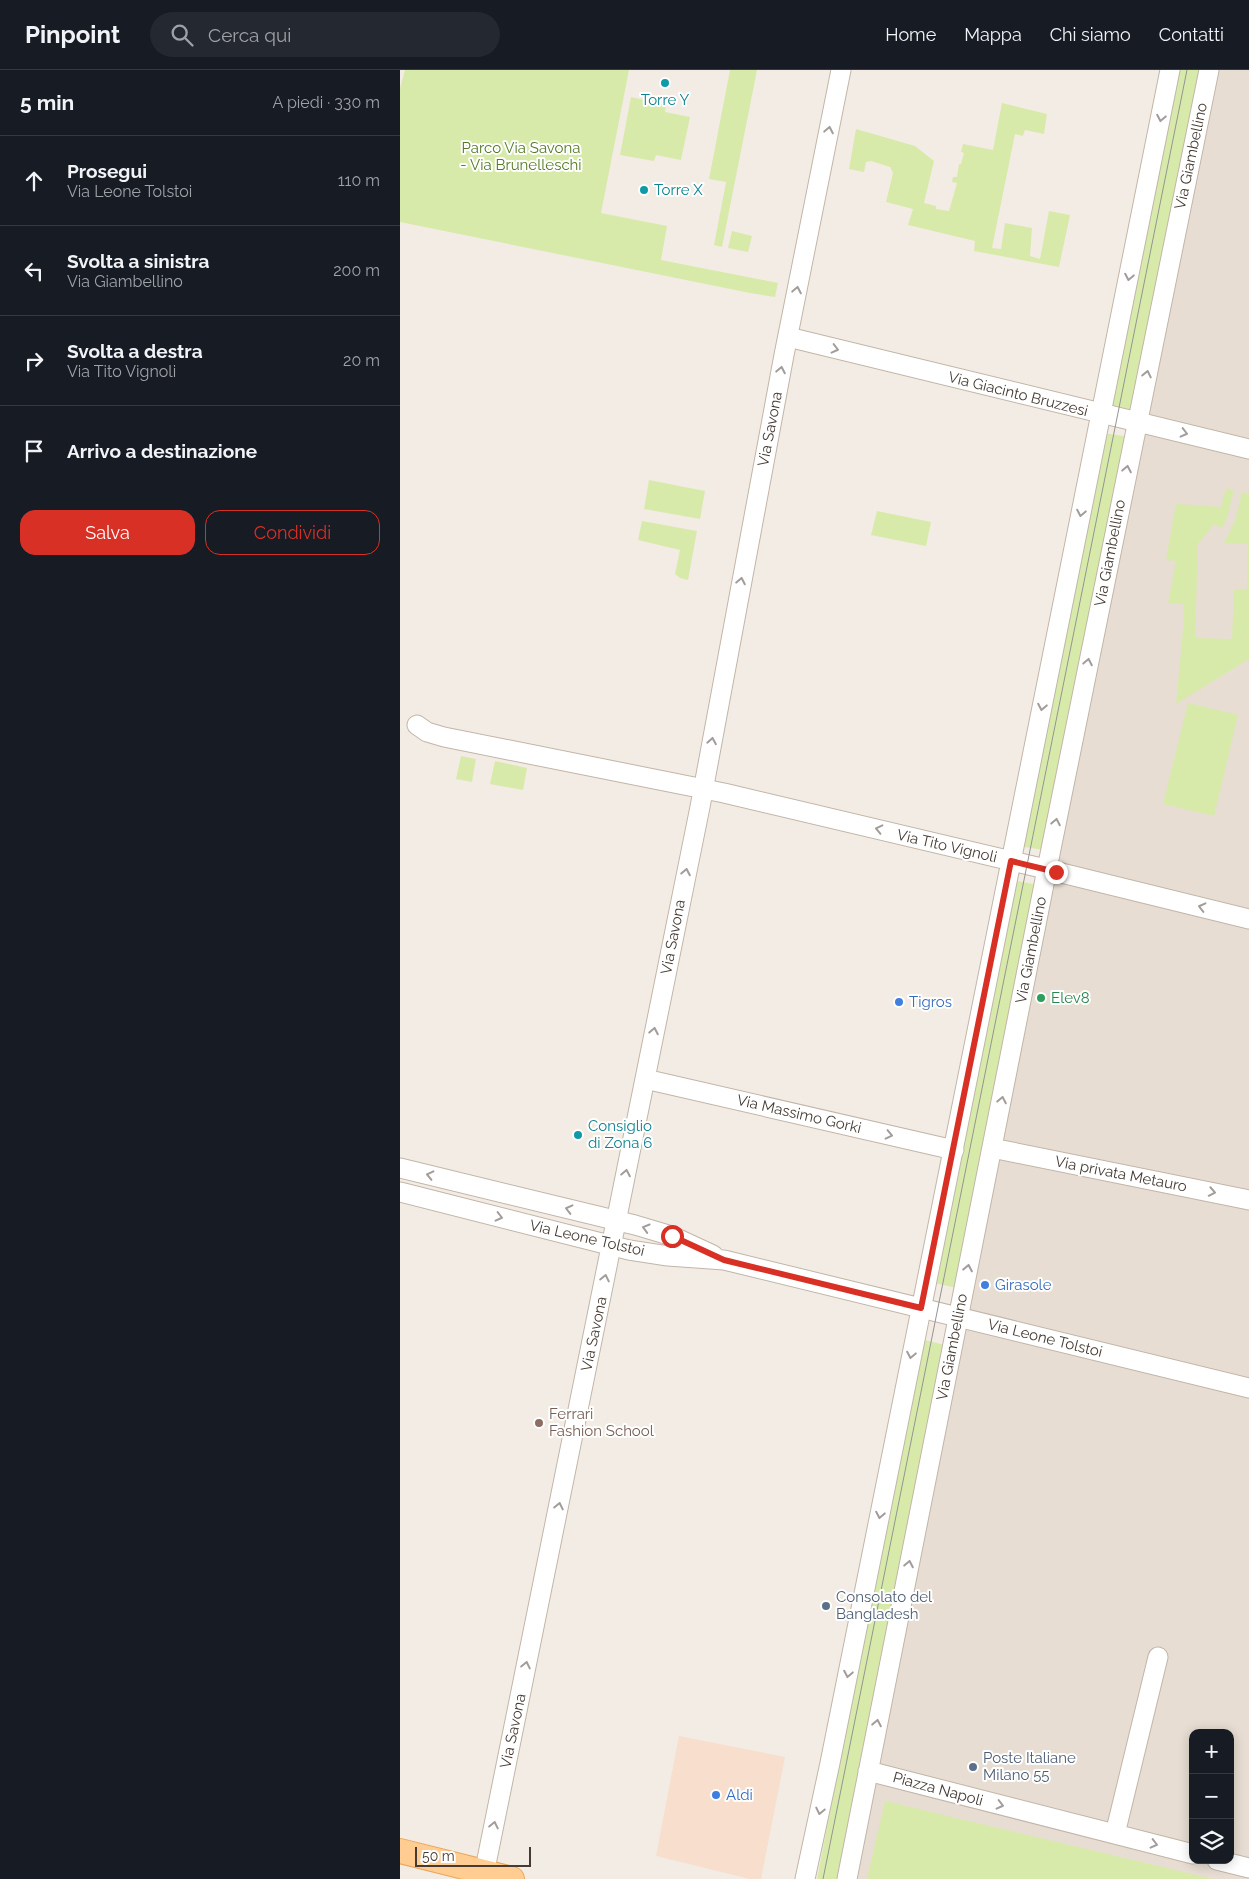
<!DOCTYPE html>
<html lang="it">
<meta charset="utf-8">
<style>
:root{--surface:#171b24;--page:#242831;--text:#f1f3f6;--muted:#9ea1a6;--line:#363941;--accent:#d93025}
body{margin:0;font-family:Raleway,sans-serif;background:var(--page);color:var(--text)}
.controls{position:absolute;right:15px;bottom:15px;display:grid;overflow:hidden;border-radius:10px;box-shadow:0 2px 12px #0003}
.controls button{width:45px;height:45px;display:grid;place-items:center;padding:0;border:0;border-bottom:1px solid var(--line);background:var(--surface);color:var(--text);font:25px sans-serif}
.scale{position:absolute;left:15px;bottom:12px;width:116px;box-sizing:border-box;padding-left:5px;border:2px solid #453b34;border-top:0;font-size:14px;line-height:18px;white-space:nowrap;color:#453b34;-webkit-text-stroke:4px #fff;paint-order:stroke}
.stop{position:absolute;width:15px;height:15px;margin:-11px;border:4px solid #d93025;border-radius:50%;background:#fff}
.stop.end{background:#d93025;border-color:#fff;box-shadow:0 1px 5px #0008}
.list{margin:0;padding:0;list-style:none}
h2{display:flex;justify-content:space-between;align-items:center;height:65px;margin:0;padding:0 20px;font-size:21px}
h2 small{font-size:16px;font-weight:400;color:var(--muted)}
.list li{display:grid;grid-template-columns:32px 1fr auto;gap:15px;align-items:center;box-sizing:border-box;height:90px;padding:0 20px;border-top:1px solid var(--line)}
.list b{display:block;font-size:19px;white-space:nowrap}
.list p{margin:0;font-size:16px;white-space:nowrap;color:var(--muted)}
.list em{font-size:16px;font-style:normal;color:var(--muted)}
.actions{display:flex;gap:10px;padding:15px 20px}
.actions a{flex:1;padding:11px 0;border:1px solid var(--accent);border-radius:15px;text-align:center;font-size:18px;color:var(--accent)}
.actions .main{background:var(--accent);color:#fff}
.icon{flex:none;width:28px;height:28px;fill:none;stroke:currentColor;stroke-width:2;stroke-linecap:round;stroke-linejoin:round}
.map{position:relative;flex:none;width:849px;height:1809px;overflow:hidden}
header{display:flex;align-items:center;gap:30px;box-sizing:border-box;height:70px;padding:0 25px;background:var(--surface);border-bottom:1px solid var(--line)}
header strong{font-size:24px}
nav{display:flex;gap:28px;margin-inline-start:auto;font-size:18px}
.search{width:350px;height:45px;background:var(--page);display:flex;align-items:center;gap:12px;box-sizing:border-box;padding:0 18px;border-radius:28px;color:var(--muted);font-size:19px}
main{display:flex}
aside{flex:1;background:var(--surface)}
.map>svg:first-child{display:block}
.residential{fill:#e7ddd2;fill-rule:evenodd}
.commercial{fill:#f7decd}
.green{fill:#d8eaaa}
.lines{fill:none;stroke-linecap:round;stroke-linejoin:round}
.minor-casing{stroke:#c2b5a9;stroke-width:21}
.major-casing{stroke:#eaa65b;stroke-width:26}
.minor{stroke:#fff;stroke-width:19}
.major{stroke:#ffcc91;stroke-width:24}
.tram{stroke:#949494;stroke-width:1}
.oneway{stroke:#a29d9a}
.route{stroke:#d93025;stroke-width:6}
.culture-dot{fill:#0f9aa8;stroke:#fff;stroke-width:2}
.leisure-dot{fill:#2e9e5b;stroke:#fff;stroke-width:2}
.shop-dot{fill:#3f7fe0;stroke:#fff;stroke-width:2}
.education-dot{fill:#8d6e63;stroke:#fff;stroke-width:2}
.service-dot{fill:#5c6f8a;stroke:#fff;stroke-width:2}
.labels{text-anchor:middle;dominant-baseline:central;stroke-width:4;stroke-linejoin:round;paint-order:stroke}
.culture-label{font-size:15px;fill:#0d838f;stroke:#fff;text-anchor:start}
.park-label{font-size:15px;fill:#547a24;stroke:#fff}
.street-label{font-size:15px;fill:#453b34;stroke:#fff}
.leisure-label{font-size:15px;fill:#27864d;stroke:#fff;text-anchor:start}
.shop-label{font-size:15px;fill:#366cbe;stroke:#fff;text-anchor:start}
.education-label{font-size:15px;fill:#785e54;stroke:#fff;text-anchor:start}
.service-label{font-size:15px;fill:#4e5e75;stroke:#fff;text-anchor:start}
</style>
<header>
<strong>Pinpoint</strong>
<div class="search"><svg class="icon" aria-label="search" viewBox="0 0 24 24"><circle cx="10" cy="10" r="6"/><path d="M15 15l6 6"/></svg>Cerca qui</div>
<nav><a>Home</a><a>Mappa</a><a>Chi siamo</a><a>Contatti</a></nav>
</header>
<main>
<aside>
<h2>5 min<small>A piedi · 330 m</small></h2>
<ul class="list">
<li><svg class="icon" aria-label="ahead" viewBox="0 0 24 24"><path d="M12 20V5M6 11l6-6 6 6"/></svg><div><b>Prosegui</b><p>Via Leone Tolstoi</p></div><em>110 m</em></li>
<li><svg class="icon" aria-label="left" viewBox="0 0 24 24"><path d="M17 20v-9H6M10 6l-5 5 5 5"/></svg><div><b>Svolta a sinistra</b><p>Via Giambellino</p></div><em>200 m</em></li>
<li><svg class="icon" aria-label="right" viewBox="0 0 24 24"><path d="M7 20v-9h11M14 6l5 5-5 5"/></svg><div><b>Svolta a destra</b><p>Via Tito Vignoli</p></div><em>20 m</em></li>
<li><svg class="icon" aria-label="arrive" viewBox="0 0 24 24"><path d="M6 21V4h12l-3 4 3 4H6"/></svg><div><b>Arrivo a destinazione</b></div></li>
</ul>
<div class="actions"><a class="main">Salva</a><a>Condividi</a></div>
</aside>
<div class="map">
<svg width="849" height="1809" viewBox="0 0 849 1809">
<rect width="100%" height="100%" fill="#f3ece4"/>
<!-- residential -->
<path class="residential" d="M811,0h38v1809h-400zM793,1663h37v127h-37z"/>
<!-- commercial -->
<path class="commercial" d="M279,1666l106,21 -24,122h-11l-94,-23z"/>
<!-- green -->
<path class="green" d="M5,0h224l-28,143 66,13 -6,34 117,23 -3,14 -25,-4 -350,-71v-134z
M330,0h27l-35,177 -8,-2 12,-63 -17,-3z
M778,0h27l-69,341 -28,-7z
M231,27l35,8 -1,7 25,5 -9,43 -25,-5 -2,6 -34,-6z
M602,33l45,11 -3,20 -19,-4 -2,6 -8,-2 -23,114 9,1 4,-26 27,5 -2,28 10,3 9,-48 21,4 -11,52 -85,-16 1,-10 -67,-16 5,-16 -27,-7 7,-29 -3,-6 -19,-6 -5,1 -2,10 -15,-3 7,-40 59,17 19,15 -10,42 12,3v3l13,2 8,-28 -5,-1 1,-5h4l2,-13h2l3,-11 -3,-1 2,-8 30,6z
M332,161l20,5 -4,16 -20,-4z
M702,363l29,4 -86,413 -21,-3z
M249,410l56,11 -5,28 -56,-10z
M826,418l8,3 -7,27 -5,10 -8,-4 -16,20 -3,94 37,1 2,-49 13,-1 1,-45 -24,-1 11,-22 7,-29 7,2v165l-73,45 8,-85 -1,-16 -15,1 8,-43 -10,-1 10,-56 45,3z
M477,441l54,11 -5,24 -55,-11z
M242,451l55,10 -9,49 -8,-2 -5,-4 5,-24 -42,-10z
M788,633l50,12 -24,101 -51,-12z
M61,686l15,3 -4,23 -16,-3z
M95,691l32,7 -4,22 -33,-6z
M617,811l22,4 -82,403 -23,-5z
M521,1269l24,6 -107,534h-21z
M485,1731l328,78h-346z"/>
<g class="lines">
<!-- minor casing -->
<g class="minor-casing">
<path id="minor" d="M388,267l461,112
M17,655l10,7 17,5 280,56 309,73 216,53
M245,1009l309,71
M592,1078l257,52
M0,1098l235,57 37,11 41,19
M0,1122l229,58 39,6 56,4 525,128
M468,1701l325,83
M715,1764l43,-177
M817,1790l32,8
M83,1809l217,-1072 84,-452 57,-285
M405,1809l25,-116 340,-1693
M447,1809l204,-1030 158,-779"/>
</g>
<!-- major casing -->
<g class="major-casing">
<path id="major" d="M0,1781l112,28"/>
</g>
<!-- minor -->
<use href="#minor" class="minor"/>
<!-- major -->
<use href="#major" class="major"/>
<!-- tram -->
<path class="tram" d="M423,1809l364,-1809"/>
</g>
<!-- one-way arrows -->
<defs><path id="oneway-chevron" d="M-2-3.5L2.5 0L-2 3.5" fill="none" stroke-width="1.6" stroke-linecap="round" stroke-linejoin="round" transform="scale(1.25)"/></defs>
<g class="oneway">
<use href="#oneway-chevron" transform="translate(761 48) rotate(101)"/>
<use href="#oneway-chevron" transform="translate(429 60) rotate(-79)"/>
<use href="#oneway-chevron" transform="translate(729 207) rotate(101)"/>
<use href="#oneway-chevron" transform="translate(397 220) rotate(-79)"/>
<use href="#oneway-chevron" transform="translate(435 279) rotate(14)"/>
<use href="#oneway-chevron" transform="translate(381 300) rotate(-79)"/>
<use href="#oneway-chevron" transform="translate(747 304) rotate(-78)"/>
<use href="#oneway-chevron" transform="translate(784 363) rotate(14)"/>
<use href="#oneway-chevron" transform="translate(727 399) rotate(-79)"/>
<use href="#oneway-chevron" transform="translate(681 443) rotate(101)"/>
<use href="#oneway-chevron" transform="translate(341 511) rotate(-79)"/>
<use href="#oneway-chevron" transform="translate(688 592) rotate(-79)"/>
<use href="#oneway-chevron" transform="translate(642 637) rotate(101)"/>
<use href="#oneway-chevron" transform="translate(312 671) rotate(-80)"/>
<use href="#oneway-chevron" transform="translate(656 752) rotate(-79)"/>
<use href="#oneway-chevron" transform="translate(479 759) rotate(-167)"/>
<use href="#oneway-chevron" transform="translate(286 802) rotate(-79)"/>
<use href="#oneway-chevron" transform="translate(802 837) rotate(-166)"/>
<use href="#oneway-chevron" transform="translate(254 961) rotate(-79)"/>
<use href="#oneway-chevron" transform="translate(602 1030) rotate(-79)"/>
<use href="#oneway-chevron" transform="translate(489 1065) rotate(13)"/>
<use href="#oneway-chevron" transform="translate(226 1103) rotate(-79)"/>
<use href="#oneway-chevron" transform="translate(30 1105) rotate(-167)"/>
<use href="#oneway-chevron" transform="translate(812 1122) rotate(11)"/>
<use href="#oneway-chevron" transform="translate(169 1139) rotate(-166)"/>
<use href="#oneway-chevron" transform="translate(99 1147) rotate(14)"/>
<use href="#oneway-chevron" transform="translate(246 1158) rotate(-164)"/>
<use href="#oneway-chevron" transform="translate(568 1198) rotate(-79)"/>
<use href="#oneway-chevron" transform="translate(205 1208) rotate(-78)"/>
<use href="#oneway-chevron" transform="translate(511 1285) rotate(101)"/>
<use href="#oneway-chevron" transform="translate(159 1436) rotate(-78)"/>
<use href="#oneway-chevron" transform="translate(480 1445) rotate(101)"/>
<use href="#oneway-chevron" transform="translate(509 1494) rotate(-79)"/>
<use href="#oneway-chevron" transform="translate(126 1595) rotate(-78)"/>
<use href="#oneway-chevron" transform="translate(448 1604) rotate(101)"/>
<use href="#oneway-chevron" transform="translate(477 1653) rotate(-79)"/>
<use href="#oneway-chevron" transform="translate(600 1735) rotate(14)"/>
<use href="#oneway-chevron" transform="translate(420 1741) rotate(102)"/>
<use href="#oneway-chevron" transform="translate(94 1755) rotate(-78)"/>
<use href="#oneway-chevron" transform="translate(754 1774) rotate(14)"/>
</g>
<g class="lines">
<!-- route -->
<path class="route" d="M272,1166l52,24 197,48 90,-447 45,11"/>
</g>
<!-- markers -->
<g class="culture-dot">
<circle cx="265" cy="13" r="5"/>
<circle cx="244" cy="120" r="5"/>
<circle cx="178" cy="1065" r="5"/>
</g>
<circle class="leisure-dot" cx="641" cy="928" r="5"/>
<g class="shop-dot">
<circle cx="499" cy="932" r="5"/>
<circle cx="585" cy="1215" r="5"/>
<circle cx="316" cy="1725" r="5"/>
</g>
<circle class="education-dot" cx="139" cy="1353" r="5"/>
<g class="service-dot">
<circle cx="426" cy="1536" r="5"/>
<circle cx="573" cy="1697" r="5"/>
</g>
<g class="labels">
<!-- culture labels -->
<g class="culture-label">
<text x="265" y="30" text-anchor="middle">Torre Y</text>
<text x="254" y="120">Torre X</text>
<text x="188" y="1056">Consiglio<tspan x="188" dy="17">di Zona 6</tspan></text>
</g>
<!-- park labels -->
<g class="park-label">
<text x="121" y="78">Parco Via Savona<tspan x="121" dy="17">- Via Brunelleschi</tspan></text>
</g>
<!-- street labels -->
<g class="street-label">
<text transform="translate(791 86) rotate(-78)">Via Giambellino</text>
<text transform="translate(618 324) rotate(14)">Via Giacinto Bruzzesi</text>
<text transform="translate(370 359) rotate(-79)">Via Savona</text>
<text transform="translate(710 483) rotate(-79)">Via Giambellino</text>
<text transform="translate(547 776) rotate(13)">Via Tito Vignoli</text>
<text transform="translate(273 867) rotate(-79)">Via Savona</text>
<text transform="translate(631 880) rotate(-79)">Via Giambellino</text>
<text transform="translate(399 1044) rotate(13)">Via Massimo Gorki</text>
<text transform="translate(721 1104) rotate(11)">Via privata Metauro</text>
<text transform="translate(187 1168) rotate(13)">Via Leone Tolstoi</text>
<text transform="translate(194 1264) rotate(-78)">Via Savona</text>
<text transform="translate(645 1268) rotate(14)">Via Leone Tolstoi</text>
<text transform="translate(552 1277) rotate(-79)">Via Giambellino</text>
<text transform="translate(113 1661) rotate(-78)">Via Savona</text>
<text transform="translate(538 1719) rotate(15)">Piazza Napoli</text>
</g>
<!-- leisure labels -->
<g class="leisure-label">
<text x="651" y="928">Elev8</text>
</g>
<!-- shop labels -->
<g class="shop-label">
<text x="509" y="932">Tigros</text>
<text x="595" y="1215">Girasole</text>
<text x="326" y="1725">Aldi</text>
</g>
<!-- education labels -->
<g class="education-label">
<text x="149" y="1344">Ferrari<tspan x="149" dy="17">Fashion School</tspan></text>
</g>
<!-- service labels -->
<g class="service-label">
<text x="436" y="1527">Consolato del<tspan x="436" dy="17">Bangladesh</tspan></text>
<text x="583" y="1688">Poste Italiane<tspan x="583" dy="17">Milano 55</tspan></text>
</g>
</g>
</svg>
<div class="controls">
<button>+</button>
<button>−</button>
<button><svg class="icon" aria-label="layers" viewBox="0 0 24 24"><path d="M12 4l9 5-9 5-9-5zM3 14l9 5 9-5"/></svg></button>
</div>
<div class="scale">50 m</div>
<div class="stop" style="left:272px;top:1166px"></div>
<div class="stop end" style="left:656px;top:802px"></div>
</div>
</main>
